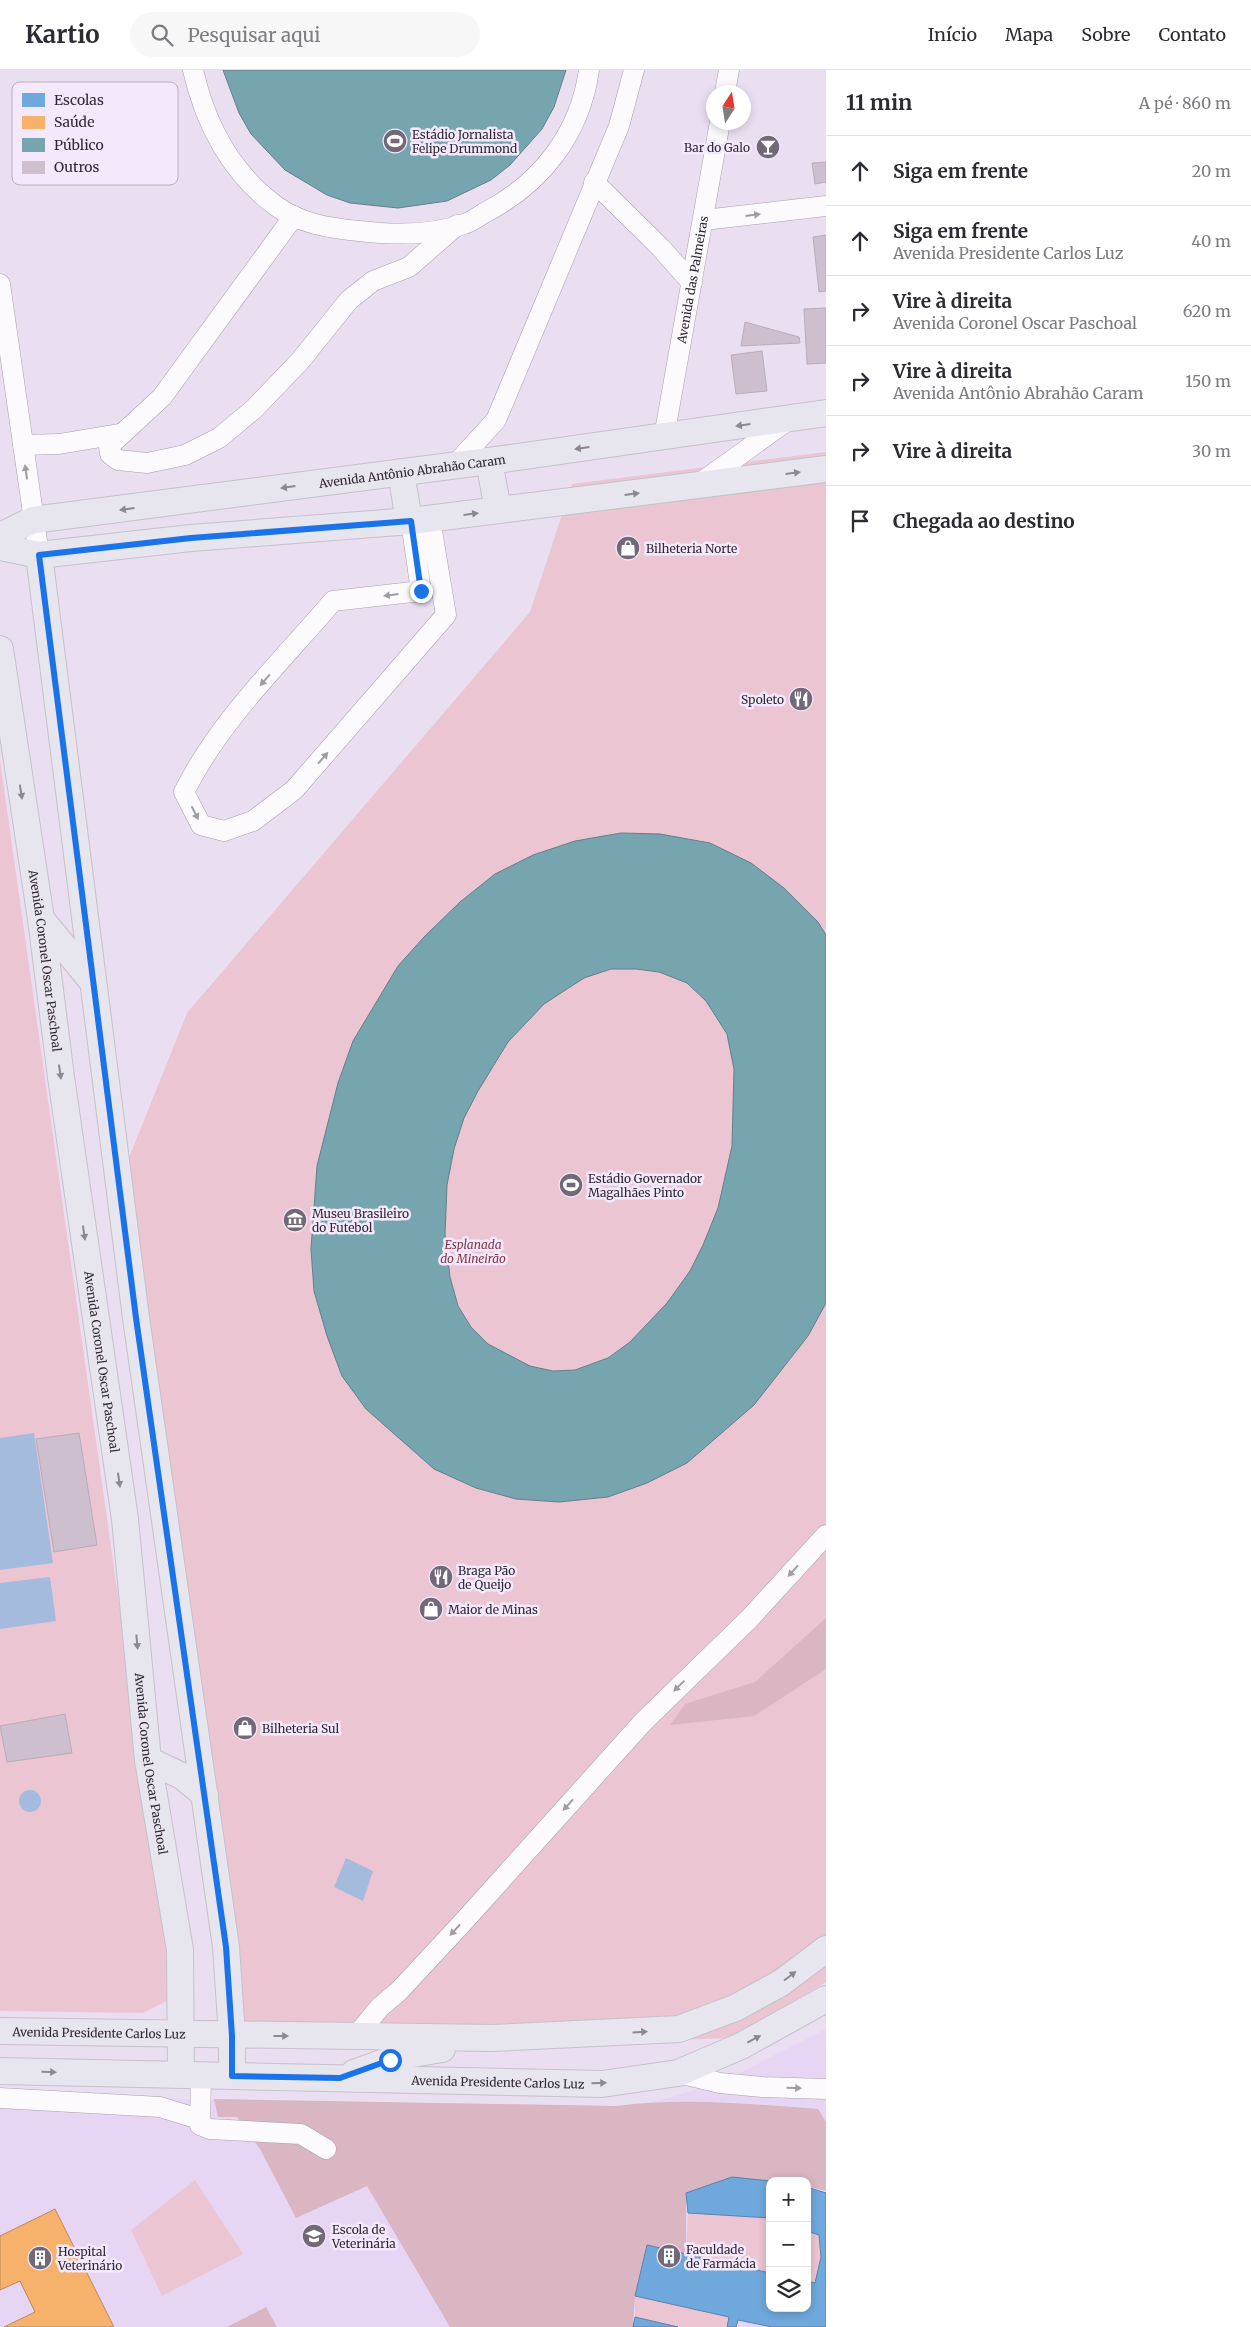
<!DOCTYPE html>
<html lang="pt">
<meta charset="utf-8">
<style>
:root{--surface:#fff;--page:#f7f7f7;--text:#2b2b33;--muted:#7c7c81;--line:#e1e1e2}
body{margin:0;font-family:Merriweather,serif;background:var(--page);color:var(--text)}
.controls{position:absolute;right:15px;bottom:15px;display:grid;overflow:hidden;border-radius:10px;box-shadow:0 2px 8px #0003}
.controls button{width:45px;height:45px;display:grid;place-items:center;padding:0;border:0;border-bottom:1px solid var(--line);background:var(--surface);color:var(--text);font:25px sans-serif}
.compass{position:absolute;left:706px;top:15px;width:45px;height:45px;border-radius:50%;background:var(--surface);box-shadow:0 2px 8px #0003;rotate:12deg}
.stop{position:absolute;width:15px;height:15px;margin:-11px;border:4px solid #1a73e8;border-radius:50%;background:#fff}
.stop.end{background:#1a73e8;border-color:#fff;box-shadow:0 1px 5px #0008}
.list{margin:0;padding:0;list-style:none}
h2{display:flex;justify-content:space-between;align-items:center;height:65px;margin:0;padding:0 20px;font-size:21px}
h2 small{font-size:16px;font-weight:400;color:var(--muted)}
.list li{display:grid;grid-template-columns:32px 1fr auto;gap:15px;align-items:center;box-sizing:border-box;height:70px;padding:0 20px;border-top:1px solid var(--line)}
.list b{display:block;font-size:19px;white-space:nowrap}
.list p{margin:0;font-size:16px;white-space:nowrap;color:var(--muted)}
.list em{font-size:16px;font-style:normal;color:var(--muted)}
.icon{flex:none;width:28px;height:28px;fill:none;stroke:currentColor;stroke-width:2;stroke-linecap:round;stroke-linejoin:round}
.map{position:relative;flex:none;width:826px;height:2257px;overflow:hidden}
header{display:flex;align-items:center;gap:30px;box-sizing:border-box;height:70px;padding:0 25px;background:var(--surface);border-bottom:1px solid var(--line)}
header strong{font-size:24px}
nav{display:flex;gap:28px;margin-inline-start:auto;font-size:18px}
.search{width:350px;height:45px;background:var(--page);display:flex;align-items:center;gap:12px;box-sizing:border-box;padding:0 18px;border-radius:28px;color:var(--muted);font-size:19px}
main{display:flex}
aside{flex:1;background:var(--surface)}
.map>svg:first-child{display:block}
.built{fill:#e7d6f3;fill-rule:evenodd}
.green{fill:#ebc5d2}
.forest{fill:#dab5c2}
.water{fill:#a5bbdd}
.schools{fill:#6fa8dc;stroke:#5c82aa}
.health{fill:#f6b26b;stroke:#bb895b}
.public{fill:#76a5af;stroke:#61808a;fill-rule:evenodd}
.building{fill:#cdbfcd;stroke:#b8adb9}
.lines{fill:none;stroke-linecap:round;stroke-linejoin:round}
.minor-casing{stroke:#a79fad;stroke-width:21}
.major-casing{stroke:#c6c1ca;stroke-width:28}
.minor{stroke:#fcfafd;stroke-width:20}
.major{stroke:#e7e5ed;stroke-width:26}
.oneway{fill:#a09ca3}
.oneway2{fill:#8c8791}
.route{stroke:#1a73e8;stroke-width:6}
.labels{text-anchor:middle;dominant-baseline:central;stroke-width:5;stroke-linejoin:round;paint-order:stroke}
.poi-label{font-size:12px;fill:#302935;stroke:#f4e9fc;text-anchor:start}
.street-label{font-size:12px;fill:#302935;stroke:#f4e9fc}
.park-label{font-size:12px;font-style:italic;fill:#803747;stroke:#f4e9fc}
.key{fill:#f4e9fc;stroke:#b9afc0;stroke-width:1}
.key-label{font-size:14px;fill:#302935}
</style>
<header>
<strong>Kartio</strong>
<div class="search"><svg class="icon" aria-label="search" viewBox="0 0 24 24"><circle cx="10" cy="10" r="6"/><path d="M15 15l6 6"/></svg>Pesquisar aqui</div>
<nav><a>Início</a><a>Mapa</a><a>Sobre</a><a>Contato</a></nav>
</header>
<main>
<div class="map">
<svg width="826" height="2257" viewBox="0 0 826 2257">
<rect width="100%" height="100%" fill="#eadff1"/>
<!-- built -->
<path class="built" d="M826,1959v298h-826v-236l201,9 415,6 40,-5 64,-18zM770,2111h37v127h-37z"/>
<!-- green -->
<path class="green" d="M826,382v1530l-95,56 -286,10 -207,-4 -86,-566 -44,-268 79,-197 343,-401 42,-128z
M0,690l171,1212v27l-28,14 -143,-2z
M195,2110l48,74 -81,42 -31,-66z
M688,2143l82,5v55l-84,-19z
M807,2161l12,4 2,22 -6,26 -8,-2z
M635,2226l94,21 -2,10h-49l-43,-10z"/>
<!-- forest -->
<path class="forest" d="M826,1548v51l-72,47 -84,9 15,-21 70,-22z
M214,2029l402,7c67,-9 135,-2 202,3l8,13v69l-19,-5v-5h-37l-84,12v61l-39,-8 -12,50 -2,31h-183l-83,-141 -71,32 -36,-69 -23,-32h-19z
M266,2237l11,20h-50z"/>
<!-- water -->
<path class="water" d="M34,1363l19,130 -53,7v-132z
M50,1507l6,44 -56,8v-46z
M19 1731a11 11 0 1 1 22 0a11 11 0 1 1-22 0Z
M346,1788l27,13 -10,30 -29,-14z"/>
<!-- schools -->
<path class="schools" d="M732,2107l38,4v37l-82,-5 -2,-20z
M807,2117l19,6v134h-54l-34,-7 -2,7h-9l2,-10 -94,-21 12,-51 123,28v35h37v-27l8,2 6,-26 -2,-22 -12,-4z
M635,2247l43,10h-45z"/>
<!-- health -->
<path class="health" d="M55,2139l59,118h-110l31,-15 -15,-31 -20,9v-54z"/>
<!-- public -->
<path class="public" d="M223,0h343l-12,37 -12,22 -32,36 -19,15 -44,21 -49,7 -48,-5 -23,-8 -42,-25 -34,-36 -12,-21z
M621,763l39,1 50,9 41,20 33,25 34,34 8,13v368l-18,33 -54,69 -67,58 -40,20 -39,14 -49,5 -43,-3 -40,-11 -42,-19 -68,-60 -24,-33 -15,-40 -13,-45 -3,-42 6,-83 21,-83 15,-42 45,-75 26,-29 36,-35 35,-28 38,-19 42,-14zM611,899h25l23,3 28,11 19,18 21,33 7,35 -2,77 -14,62 -15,37 -13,26 -23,32 -37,39 -22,16 -33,12 -22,1 -23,-5 -42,-22 -17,-17 -13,-21 -8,-29 -5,-43 2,-49 7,-36 10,-31 14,-27 30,-49 36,-38 40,-26z"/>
<!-- building -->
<path class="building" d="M826,92v20l-11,2 -3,-21z
M826,165v56l-7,1 -6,-55z
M826,238v55l-19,1 -3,-55z
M745,252l54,15 1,6 -59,3z
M762,281l5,40 -31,3 -5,-39z
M79,1363l18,112 -43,7 -18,-113z
M65,1644l7,39 -65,9 -7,-36z"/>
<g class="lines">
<!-- minor casing -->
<g class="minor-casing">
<g id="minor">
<path d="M193,0c12,53 38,103 83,136 25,18 53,22 83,25 34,4 72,5 105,-7 7,-2 14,-7 20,-11 57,-29 96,-79 105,-143"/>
<path d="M725,22l4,-22"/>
<path d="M594,112l67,66 31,35"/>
<path d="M294,146l-132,181 -53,49 1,8 8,6 29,3 38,-8 34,-17 35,-29 46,-48 49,-61 24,-19 36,-14 48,-42"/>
<path d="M704,150l122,-14"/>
<path d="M0,214l39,271"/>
<path id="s1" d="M664,367l56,-315"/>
<path d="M23,375l36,-1 60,-10"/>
<path d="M455,395l41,-45 123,-294 15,-56"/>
<path d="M699,414l92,-66"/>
<path d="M411,451l10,70 -88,10c-52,61 -113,119 -149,191l17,33 23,6 29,-10 41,-31 152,-175 -16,-96"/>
<path d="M356,1966l24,-29 19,-16 66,-71 178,-198 106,-103 77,-84"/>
<path d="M678,2003l42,10 42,4 64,2"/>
<path d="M201,2005l-1,50 10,4 91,5 25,15"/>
<path d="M0,2028l160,9 39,12"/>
</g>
</g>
<!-- major casing -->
<g class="major-casing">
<g id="major">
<path d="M489,391l9,49"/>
<path d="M401,402l8,49"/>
<path id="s2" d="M0,466l33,-16 456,-59 337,-48"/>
<path d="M0,477l39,8 152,-17 220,-17 415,-52"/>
<path d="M39,485l97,763 90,629 6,89v40"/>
<path id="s3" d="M0,579l41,270 20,158 64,442 23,241 32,190 1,125"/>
<path d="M41,849l51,62"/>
<path d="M148,1690l34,16 23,19"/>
<path id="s4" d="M0,1961l493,7 186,-9 56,-21 46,-25 45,-34"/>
<path id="s5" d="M0,2001l602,13 76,-11 63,-27 85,-47"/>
<path d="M354,2003l47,-17 41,-7"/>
</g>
</g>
<!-- minor -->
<use href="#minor" class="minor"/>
<!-- major -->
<use href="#major" class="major"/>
</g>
<!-- one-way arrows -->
<defs><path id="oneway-solid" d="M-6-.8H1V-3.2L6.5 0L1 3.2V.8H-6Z" transform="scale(1.25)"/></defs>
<g class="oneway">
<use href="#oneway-solid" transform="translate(753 145) rotate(-7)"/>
<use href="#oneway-solid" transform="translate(26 402) rotate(-98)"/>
<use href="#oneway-solid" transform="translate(391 525) rotate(173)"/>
<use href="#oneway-solid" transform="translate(265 610) rotate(131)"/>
<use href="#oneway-solid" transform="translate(323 688) rotate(-49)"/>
<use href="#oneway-solid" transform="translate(195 743) rotate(63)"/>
<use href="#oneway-solid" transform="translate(793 1501) rotate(132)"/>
<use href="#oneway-solid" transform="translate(679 1616) rotate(136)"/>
<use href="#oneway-solid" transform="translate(568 1735) rotate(132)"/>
<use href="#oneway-solid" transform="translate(455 1860) rotate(133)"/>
<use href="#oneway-solid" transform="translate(794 2018) rotate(2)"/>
</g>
<g class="oneway2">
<use href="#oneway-solid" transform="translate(743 355) rotate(172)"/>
<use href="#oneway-solid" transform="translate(582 378) rotate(172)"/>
<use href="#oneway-solid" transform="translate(793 403) rotate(-7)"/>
<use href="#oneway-solid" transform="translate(288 417) rotate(172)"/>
<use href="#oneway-solid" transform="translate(632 424) rotate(-7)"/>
<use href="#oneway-solid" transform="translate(127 439) rotate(172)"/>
<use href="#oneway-solid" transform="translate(471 444) rotate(-7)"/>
<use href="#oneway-solid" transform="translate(21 722) rotate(81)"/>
<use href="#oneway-solid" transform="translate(60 1002) rotate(82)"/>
<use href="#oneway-solid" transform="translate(84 1163) rotate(82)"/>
<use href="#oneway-solid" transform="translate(119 1410) rotate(82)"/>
<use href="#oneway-solid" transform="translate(137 1572) rotate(85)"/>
<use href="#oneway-solid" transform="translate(790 1906) rotate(-37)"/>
<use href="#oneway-solid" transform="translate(640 1962) rotate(-4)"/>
<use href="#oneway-solid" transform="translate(281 1966)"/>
<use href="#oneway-solid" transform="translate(754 1969) rotate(-28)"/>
<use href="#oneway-solid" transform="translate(49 2002) rotate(1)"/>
<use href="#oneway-solid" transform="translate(599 2013) rotate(-2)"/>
</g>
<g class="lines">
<!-- route -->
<path class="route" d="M390,1990l-50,18 -108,-2v-40l-6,-89 -90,-629 -97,-763 152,-17 220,-17 10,70"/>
</g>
<!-- icons -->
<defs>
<g id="stadium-disc" transform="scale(1.25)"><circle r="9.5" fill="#716977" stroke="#f4e9fc"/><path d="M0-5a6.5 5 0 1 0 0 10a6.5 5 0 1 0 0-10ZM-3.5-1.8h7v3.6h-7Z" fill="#fff"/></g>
<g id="bar-disc" transform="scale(1.25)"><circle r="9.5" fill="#716977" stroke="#f4e9fc"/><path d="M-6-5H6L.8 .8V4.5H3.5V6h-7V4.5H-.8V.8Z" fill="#fff"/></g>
<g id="shop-disc" transform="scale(1.25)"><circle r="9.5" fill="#716977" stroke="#f4e9fc"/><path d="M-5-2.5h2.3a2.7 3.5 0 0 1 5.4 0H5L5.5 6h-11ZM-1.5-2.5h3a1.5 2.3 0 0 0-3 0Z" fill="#fff"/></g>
<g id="restaurant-disc" transform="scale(1.25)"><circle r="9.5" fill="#716977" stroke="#f4e9fc"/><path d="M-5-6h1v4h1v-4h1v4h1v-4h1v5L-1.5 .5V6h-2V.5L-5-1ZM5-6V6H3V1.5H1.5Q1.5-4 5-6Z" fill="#fff"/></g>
<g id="museum-disc" transform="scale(1.25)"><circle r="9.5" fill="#716977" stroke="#f4e9fc"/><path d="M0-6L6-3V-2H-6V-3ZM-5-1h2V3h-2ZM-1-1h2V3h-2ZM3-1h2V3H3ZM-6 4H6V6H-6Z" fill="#fff"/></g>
<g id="university-disc" transform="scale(1.25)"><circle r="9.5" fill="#716977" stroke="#f4e9fc"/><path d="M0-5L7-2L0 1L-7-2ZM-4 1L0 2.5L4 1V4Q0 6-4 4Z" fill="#fff"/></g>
<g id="building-disc" transform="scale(1.25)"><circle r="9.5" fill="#716977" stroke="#f4e9fc"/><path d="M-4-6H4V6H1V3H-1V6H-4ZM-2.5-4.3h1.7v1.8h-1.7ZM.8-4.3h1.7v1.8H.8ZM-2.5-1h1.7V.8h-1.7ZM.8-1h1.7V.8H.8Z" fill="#fff"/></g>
</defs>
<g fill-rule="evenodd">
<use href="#stadium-disc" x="395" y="71"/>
<use href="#bar-disc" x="768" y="77"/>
<use href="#shop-disc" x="628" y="478"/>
<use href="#restaurant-disc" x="801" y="629"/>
<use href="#stadium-disc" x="571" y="1115"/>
<use href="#museum-disc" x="295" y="1150"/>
<use href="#restaurant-disc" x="441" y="1507"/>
<use href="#shop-disc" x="431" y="1539"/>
<use href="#shop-disc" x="245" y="1658"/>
<use href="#university-disc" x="314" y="2166"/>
<use href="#building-disc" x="669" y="2186"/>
<use href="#building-disc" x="40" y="2188"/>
</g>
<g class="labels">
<!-- poi labels -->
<g class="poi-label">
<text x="412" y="64">Estádio Jornalista<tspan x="412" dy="14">Felipe Drummond</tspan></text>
<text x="750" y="77" text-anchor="end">Bar do Galo</text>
<text x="646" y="478">Bilheteria Norte</text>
<text x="784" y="629" text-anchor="end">Spoleto</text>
<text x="588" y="1108">Estádio Governador<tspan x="588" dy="14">Magalhães Pinto</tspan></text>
<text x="312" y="1143">Museu Brasileiro<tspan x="312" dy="14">do Futebol</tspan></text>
<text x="458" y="1500">Braga Pão<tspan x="458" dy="14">de Queijo</tspan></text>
<text x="448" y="1539">Maior de Minas</text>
<text x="262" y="1658">Bilheteria Sul</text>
<text x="332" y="2159">Escola de<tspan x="332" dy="14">Veterinária</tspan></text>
<text x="686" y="2179">Faculdade<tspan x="686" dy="14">de Farmácia</tspan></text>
<text x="58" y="2181">Hospital<tspan x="58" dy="14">Veterinário</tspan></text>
</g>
<!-- street labels -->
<g class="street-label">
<text stroke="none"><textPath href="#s1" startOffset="160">Avenida das Palmeiras</textPath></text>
<text stroke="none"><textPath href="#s2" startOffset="419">Avenida Antônio Abrahão Caram</textPath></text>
<text stroke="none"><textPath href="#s3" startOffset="315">Avenida Coronel Oscar Paschoal</textPath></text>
<text stroke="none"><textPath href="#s3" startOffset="720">Avenida Coronel Oscar Paschoal</textPath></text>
<text stroke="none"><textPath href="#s3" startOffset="1125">Avenida Coronel Oscar Paschoal</textPath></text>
<text stroke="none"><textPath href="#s4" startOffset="99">Avenida Presidente Carlos Luz</textPath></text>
<text stroke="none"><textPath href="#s5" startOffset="498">Avenida Presidente Carlos Luz</textPath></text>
</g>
<!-- park labels -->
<g class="park-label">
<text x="473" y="1174">Esplanada<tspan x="473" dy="14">do Mineirão</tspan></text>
</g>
</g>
<!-- legend -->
<rect x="12" y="12" width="166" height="103" rx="8" class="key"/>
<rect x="22" y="23" width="23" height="14" fill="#6fa8dc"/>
<rect x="22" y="46" width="23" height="13" fill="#f6b26b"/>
<rect x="22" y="68" width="23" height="14" fill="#76a5af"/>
<rect x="22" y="91" width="23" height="13" fill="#cdbfcd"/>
<g class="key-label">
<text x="54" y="35">Escolas</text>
<text x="54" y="57">Saúde</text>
<text x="54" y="80">Público</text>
<text x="54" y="102">Outros</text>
</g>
</svg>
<div class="controls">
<button>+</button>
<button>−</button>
<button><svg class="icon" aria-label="layers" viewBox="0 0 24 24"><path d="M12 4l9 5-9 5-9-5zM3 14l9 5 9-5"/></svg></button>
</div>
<svg class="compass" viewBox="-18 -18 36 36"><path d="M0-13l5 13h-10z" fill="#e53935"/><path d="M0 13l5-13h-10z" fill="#7c7c81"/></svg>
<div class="stop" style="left:390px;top:1990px"></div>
<div class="stop end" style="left:421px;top:521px"></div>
</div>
<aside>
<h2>11 min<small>A pé · 860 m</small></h2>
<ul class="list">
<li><svg class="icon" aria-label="ahead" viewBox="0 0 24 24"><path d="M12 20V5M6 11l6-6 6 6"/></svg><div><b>Siga em frente</b></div><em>20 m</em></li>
<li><svg class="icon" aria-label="ahead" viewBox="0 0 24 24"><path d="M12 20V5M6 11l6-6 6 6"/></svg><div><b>Siga em frente</b><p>Avenida Presidente Carlos Luz</p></div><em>40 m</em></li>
<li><svg class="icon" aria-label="right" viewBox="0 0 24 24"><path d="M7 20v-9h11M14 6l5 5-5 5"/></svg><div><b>Vire à direita</b><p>Avenida Coronel Oscar Paschoal</p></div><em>620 m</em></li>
<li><svg class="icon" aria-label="right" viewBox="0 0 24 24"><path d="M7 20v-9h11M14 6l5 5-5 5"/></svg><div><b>Vire à direita</b><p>Avenida Antônio Abrahão Caram</p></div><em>150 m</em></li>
<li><svg class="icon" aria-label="right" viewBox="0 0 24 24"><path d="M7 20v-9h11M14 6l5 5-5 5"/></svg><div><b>Vire à direita</b></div><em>30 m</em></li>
<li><svg class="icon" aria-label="arrive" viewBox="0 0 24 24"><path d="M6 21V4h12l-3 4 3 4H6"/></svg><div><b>Chegada ao destino</b></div></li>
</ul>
</aside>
</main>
